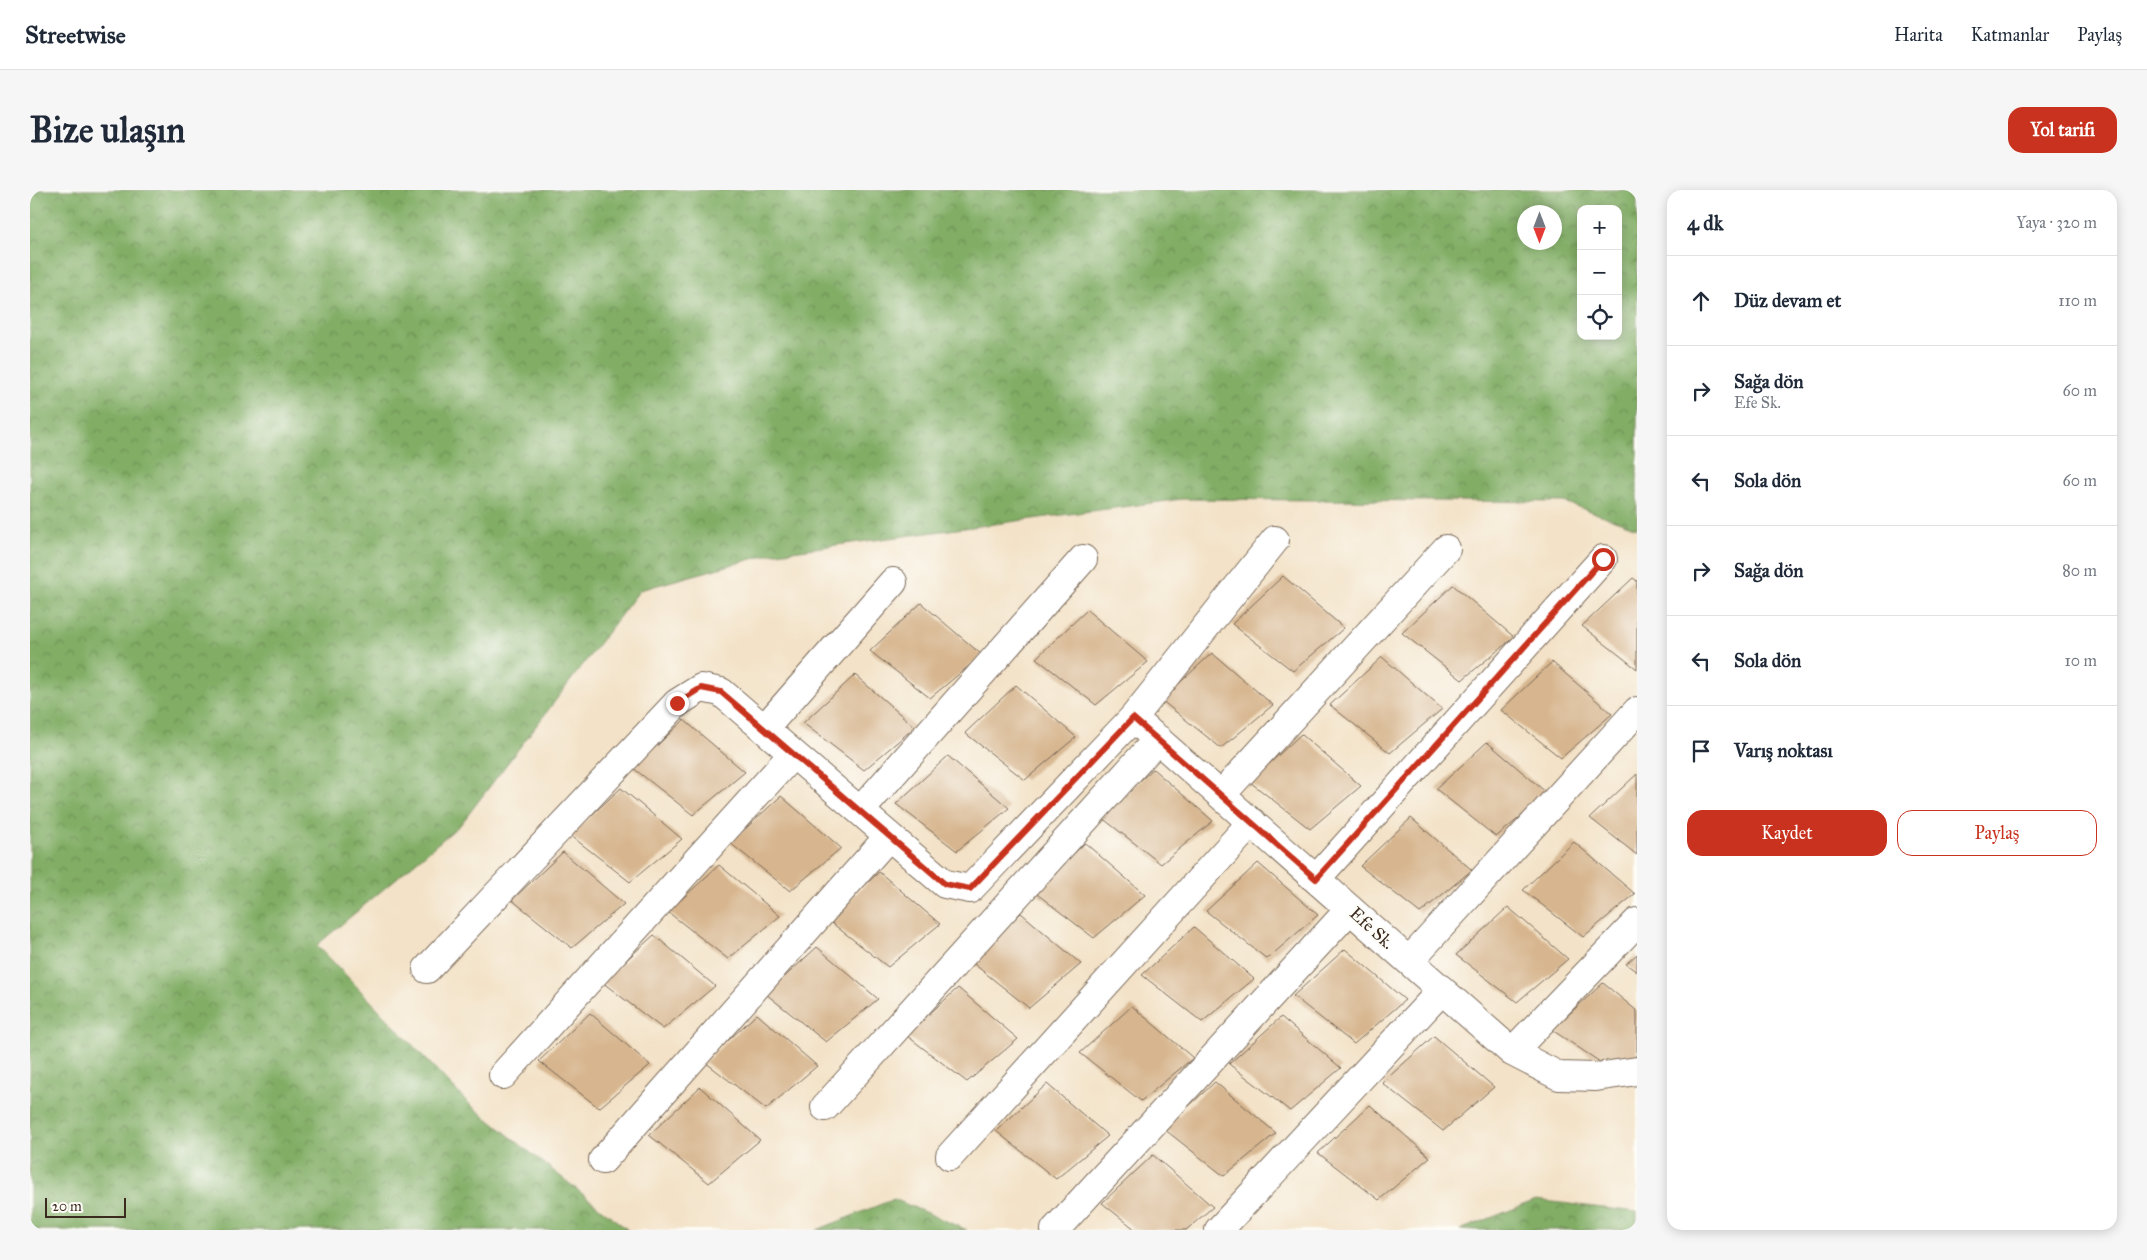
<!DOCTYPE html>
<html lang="tr">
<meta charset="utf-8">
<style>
:root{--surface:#fff;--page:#f6f6f7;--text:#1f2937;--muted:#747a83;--line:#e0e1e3;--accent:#c8321e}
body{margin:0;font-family:"IM FELL Great Primer",serif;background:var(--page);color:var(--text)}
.controls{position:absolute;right:15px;top:15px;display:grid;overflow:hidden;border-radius:10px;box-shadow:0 2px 12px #0003}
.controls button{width:45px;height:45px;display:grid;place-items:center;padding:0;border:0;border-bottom:1px solid var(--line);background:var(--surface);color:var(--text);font:25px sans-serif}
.compass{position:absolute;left:1487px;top:15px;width:45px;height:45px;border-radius:50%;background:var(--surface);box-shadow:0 2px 12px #0003;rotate:180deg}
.scale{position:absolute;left:15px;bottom:12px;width:81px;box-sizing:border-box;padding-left:5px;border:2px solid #3b2a1e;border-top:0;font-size:14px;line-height:18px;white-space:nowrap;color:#3b2a1e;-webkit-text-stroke:4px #fdfcf7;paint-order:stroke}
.stop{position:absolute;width:15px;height:15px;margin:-11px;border:4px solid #c8321e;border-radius:50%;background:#fff}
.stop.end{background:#c8321e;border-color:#fff;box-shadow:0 1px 5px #0008}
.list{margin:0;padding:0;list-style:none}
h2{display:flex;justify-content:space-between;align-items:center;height:65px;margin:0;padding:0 20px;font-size:21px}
h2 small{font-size:16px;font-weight:400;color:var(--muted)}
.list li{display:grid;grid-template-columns:32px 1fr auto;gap:15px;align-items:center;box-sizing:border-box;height:90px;padding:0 20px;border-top:1px solid var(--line)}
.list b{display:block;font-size:19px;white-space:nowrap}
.list p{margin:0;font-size:16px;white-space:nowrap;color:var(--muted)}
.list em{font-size:16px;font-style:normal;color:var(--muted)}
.actions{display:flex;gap:10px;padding:15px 20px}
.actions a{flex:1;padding:11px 0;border:1px solid var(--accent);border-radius:15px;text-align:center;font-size:18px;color:var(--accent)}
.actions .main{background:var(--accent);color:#fff}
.icon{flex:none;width:28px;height:28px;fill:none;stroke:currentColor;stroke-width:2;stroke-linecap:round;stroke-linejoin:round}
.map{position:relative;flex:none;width:1607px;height:1040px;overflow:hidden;border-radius:15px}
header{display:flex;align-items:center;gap:30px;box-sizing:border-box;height:70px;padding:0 25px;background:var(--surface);border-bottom:1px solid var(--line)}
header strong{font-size:24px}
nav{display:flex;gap:28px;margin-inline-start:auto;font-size:18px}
.intro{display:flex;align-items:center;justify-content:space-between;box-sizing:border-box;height:120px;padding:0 30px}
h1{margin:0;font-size:35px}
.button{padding:12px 22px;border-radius:15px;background:var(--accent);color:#fff;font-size:18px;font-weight:700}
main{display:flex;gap:30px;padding:0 30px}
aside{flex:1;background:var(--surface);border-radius:15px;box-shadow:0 2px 12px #0003}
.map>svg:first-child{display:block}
.forest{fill:url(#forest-crowns);stroke:#5e6c42;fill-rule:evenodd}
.building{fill:#d7b68f}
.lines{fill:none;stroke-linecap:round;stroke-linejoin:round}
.minor-casing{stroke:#7b6a59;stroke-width:30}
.minor{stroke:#fff;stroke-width:28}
.route{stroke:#c8321e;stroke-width:6}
.labels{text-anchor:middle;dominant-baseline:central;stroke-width:4;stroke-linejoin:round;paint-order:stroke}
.street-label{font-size:18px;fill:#3b2a1e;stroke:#fdfcf7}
</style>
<header>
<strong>Streetwise</strong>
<nav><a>Harita</a><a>Katmanlar</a><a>Paylaş</a></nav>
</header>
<div class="intro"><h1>Bize ulaşın</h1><a class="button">Yol tarifi</a></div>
<main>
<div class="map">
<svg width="1607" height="1040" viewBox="0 0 1607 1040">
<defs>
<pattern id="forest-crowns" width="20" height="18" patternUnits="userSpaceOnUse" patternTransform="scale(1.25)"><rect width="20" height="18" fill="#81ad65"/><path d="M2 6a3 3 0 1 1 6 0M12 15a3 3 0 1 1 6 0" fill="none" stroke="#6b8d53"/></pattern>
</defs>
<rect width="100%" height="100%" fill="#fdfcf7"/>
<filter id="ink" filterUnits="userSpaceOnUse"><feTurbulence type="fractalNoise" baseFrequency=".02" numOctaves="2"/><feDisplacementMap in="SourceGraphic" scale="10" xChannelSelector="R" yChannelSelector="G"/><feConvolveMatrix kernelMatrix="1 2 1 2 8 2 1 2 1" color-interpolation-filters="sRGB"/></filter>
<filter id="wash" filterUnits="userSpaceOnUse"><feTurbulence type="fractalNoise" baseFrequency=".0096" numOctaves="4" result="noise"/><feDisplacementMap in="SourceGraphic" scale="20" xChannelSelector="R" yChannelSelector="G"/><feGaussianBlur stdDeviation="1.12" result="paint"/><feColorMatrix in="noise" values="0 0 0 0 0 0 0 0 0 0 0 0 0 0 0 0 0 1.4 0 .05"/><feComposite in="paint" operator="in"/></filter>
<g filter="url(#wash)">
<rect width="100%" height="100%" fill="#f3e2c7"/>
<!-- forest -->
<path class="forest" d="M0,0h1607v338l-73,-26 -382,-3 -412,55 -130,36 -179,234 -144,121 151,158 160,127h-598zM1551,19h37v127h-37zM1494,22h30v30h-30z
M864,1009l73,31h-150z
M1506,1010l101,12v18h-177z"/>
<g id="blocks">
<!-- building -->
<path class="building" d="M1253,386l61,52 -51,43 -61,-47z
M1603,388l4,3v88l-55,-43z
M1423,395l61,52 -52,43 -60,-47z
M891,413l61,52 -52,43 -60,-47z
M1057,420l61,52 -52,43 -60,-47z
M1182,463l61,52 -52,43 -60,-48z
M1352,467l60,52 -52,44 -60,-48z
M1522,472l60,52 -51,44 -60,-48z
M825,485l60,52 -51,43 -61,-47z
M986,495l60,52 -51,43 -60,-47z
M654,530l61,52 -52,43 -60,-47z
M1271,544l60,52 -51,43 -60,-47z
M1457,552l61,52 -52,43 -60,-48z
M918,566l61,52 -52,43 -61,-47z
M1123,579l60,52 -52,43 -60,-47z
M1607,584v81l-47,-37z
M591,598l61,51 -52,43 -60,-47z
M751,606l60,52 -51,43 -60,-48z
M1381,628l61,52 -52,43 -60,-47z
M1544,652l61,52 -52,43 -60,-47z
M1055,653l60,52 -51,43 -61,-47z
M533,662l61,52 -52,44 -60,-48z
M1228,673l60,52 -51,44 -61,-48z
M689,675l61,51 -52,43 -60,-47z
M849,682l61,52 -52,43 -60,-47z
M1478,717l60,52 -51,43 -61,-47z
M991,723l60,51 -52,44 -60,-48z
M1164,737l60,52 -52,43 -60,-47z
M624,745l61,51 -52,43 -61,-47z
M787,757l61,52 -52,43 -60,-48z
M1315,759l60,51 -51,44 -61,-48z
M1607,764v18l-11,-8z
M1573,793l34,28v44l-22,17 -63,-42z
M928,798l60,51 -51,43 -61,-47z
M1102,816l61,52 -52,43 -61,-48z
M560,823l60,52 -51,43 -60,-47z
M727,824l60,52 -51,43 -61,-47z
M1251,827l60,51 -51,43 -61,-47z
M1404,846l60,51 -51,44 -61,-48z
M1185,892l61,51 -52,43 -60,-47z
M1017,894l61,52 -52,43 -60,-48z
M670,897l60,53 -51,43 -60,-48z
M1340,915l60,52 -51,43 -61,-47z
M1123,965l60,52 -27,23h-50l-34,-27z"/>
</g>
</g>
<g filter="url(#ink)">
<use href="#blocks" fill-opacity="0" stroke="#7b6a59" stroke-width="1"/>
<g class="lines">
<!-- minor casing -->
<g class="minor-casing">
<path id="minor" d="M1103,528l379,334 47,24 37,1 41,-6
M734,539l129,-147
M1191,605l225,-246
M830,621l223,-252
M1286,689l287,-320
M1379,771l228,-250
M397,779l250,-266 24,-15 20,4 224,192 25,5 163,-171 142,-178
M1482,862l125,-130
M473,885l290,-321
M795,917l333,-368
M920,966l302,-334
M573,970l286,-324
M1025,1040l295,-321
M1189,1040l223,-240"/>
</g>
<!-- minor -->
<use href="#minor" class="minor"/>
</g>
</g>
<g class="lines" filter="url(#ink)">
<!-- route -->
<path class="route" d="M647,513l24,-15 20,4 224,192 25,5 163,-171 183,161 287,-320"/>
</g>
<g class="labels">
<!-- street labels -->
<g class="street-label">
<text transform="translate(1342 738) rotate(42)">Efe Sk.</text>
</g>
</g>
</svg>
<div class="controls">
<button>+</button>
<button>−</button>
<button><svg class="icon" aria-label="locate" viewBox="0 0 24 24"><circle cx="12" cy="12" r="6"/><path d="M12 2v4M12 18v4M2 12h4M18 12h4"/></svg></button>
</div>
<svg class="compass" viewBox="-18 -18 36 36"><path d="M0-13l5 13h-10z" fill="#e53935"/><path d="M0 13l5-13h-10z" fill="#747a83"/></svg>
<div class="scale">20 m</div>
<div class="stop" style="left:1573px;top:369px"></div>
<div class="stop end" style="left:647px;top:513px"></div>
</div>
<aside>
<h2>4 dk<small>Yaya · 320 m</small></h2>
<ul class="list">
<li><svg class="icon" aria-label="ahead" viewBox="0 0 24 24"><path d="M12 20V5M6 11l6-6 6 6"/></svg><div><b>Düz devam et</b></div><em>110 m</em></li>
<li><svg class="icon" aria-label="right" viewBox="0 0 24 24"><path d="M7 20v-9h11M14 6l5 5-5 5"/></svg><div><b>Sağa dön</b><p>Efe Sk.</p></div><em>60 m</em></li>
<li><svg class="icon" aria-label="left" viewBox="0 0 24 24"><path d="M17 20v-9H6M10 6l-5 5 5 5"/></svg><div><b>Sola dön</b></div><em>60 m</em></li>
<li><svg class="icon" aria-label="right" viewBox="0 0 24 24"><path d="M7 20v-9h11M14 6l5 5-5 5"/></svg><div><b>Sağa dön</b></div><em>80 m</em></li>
<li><svg class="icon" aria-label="left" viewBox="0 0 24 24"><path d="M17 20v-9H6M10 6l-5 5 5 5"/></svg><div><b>Sola dön</b></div><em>10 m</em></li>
<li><svg class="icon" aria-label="arrive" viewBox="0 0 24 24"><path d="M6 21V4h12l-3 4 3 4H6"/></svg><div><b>Varış noktası</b></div></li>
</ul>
<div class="actions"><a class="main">Kaydet</a><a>Paylaş</a></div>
</aside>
</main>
